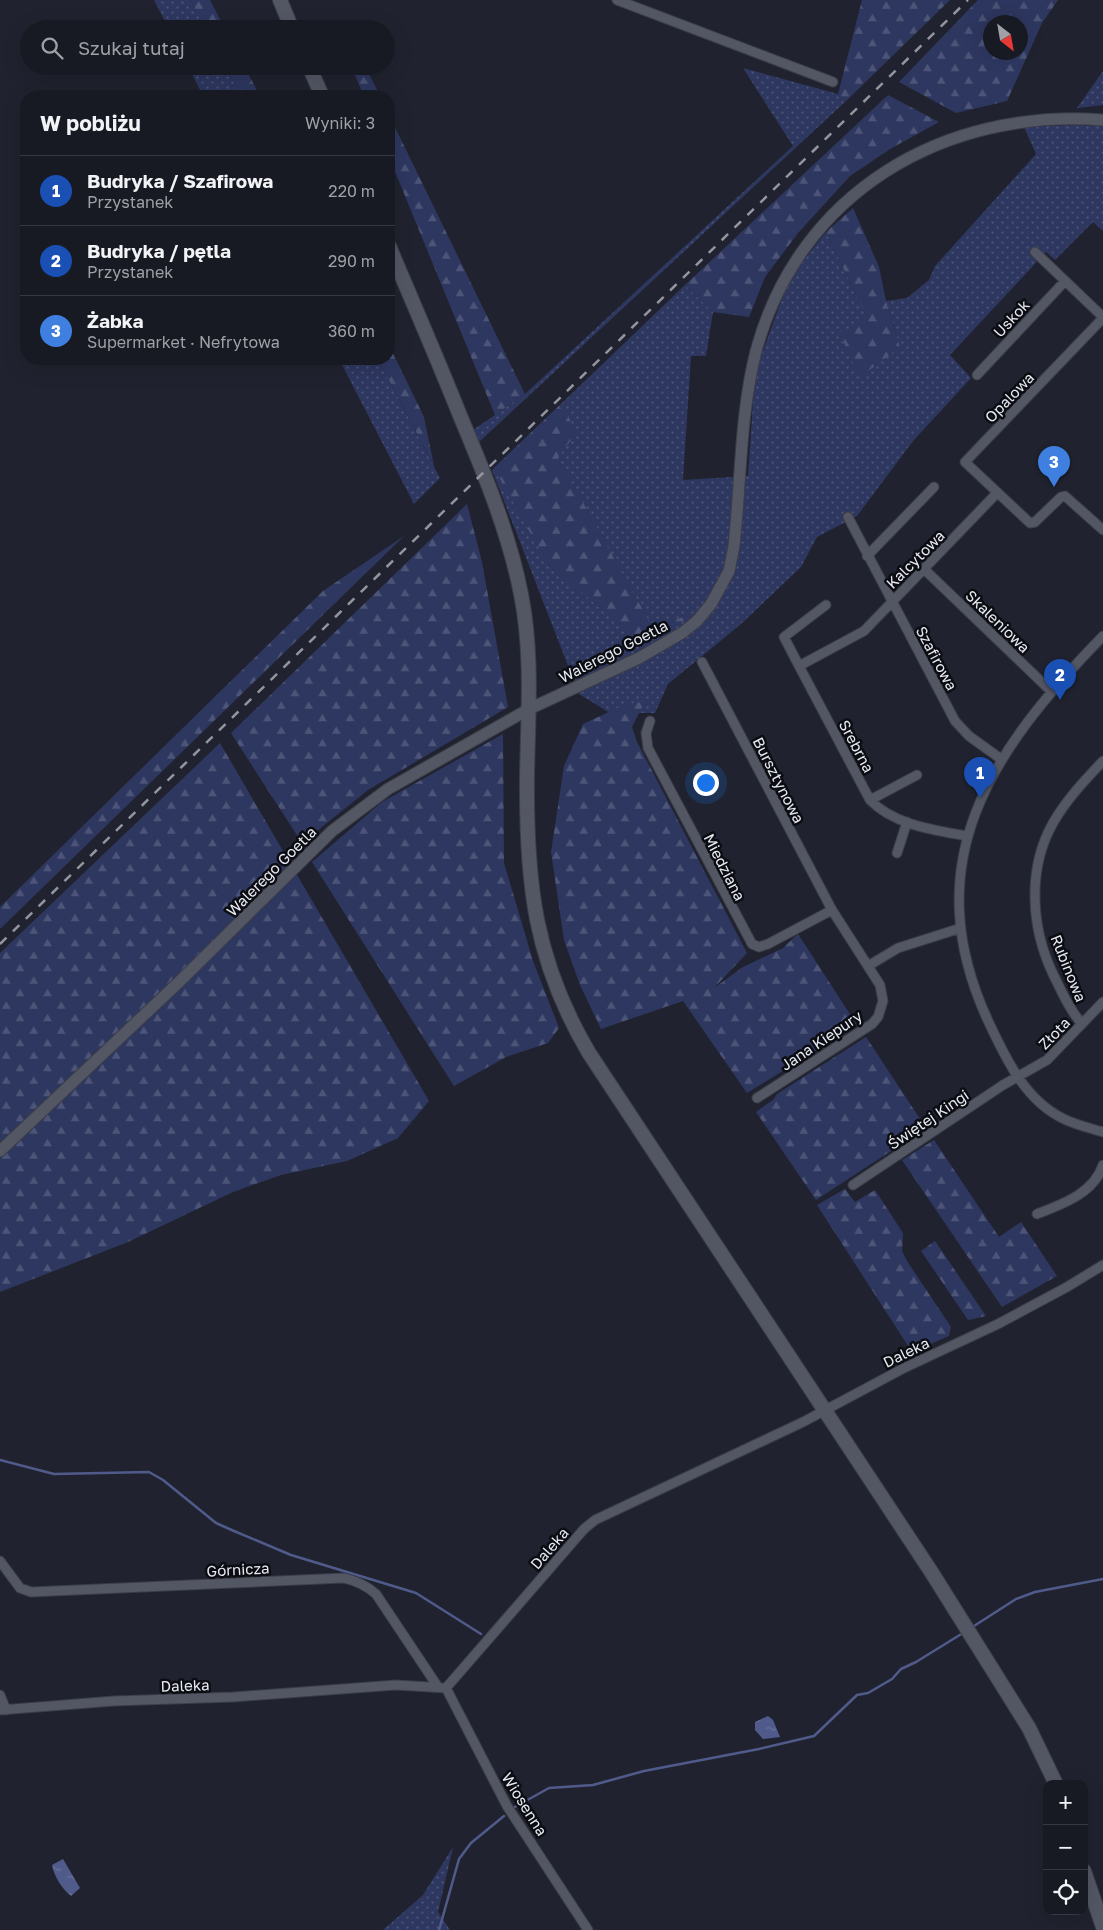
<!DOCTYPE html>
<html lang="pl">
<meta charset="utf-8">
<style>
:root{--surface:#181a23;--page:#252730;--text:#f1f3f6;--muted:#9fa1a6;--line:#363841;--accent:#b45309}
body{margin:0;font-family:"Golos Text",sans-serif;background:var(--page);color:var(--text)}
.controls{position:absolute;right:15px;bottom:15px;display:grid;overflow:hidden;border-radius:10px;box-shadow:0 5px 20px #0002}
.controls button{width:45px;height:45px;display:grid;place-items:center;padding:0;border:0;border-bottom:1px solid var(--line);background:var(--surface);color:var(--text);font:25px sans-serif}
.compass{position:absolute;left:983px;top:15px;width:45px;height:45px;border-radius:50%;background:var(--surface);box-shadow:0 5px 20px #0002;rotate:149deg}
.you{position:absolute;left:705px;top:782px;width:18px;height:18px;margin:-12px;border:4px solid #fff;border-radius:50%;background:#1a73e8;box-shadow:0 0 0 8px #1a73e833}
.badge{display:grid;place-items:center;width:32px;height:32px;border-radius:50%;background:var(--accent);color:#fff;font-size:16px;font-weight:700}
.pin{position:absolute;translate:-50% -41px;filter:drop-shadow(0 1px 2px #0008)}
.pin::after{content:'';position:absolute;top:26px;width:18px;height:15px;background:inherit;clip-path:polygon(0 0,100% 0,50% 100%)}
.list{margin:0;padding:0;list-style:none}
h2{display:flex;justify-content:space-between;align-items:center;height:65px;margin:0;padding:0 20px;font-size:21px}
h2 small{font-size:16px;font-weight:400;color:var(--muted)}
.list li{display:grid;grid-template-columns:32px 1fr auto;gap:15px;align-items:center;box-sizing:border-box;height:70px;padding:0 20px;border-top:1px solid var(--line)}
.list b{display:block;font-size:19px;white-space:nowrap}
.list p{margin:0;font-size:16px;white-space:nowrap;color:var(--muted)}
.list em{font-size:16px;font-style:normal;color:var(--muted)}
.icon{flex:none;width:28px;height:28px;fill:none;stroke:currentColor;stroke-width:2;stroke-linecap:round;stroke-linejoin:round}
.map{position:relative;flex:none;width:1103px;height:1930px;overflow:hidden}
.search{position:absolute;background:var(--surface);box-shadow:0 5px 20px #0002;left:20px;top:20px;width:375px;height:55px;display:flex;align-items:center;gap:12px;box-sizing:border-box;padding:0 18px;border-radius:28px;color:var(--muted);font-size:19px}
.panel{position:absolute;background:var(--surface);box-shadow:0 5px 20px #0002;left:20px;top:90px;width:375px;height:275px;border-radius:20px}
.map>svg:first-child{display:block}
.grass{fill:url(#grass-dots)}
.forest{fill:url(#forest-firs);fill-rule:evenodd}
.water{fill:url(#water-ripples)}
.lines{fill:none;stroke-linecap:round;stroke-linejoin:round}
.stream{stroke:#505b8b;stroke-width:2.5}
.minor-casing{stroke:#3b3d47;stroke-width:11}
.tertiary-casing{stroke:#3b3d47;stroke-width:13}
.secondary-casing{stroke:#3b3d47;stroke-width:16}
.minor{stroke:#535764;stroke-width:9}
.tertiary{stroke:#535764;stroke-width:11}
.secondary{stroke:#535764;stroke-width:14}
.rail{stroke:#93969f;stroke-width:2.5;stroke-dasharray:9 9;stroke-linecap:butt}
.labels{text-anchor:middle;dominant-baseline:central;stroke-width:5;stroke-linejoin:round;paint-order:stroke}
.street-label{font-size:15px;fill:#e8ebf3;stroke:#0b0d12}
</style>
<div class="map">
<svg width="1103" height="1930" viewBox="0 0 1103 1930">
<defs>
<pattern id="grass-dots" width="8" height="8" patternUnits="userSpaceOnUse" patternTransform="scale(1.25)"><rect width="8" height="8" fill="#2e3760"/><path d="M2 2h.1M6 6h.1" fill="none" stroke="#4c5477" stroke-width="1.8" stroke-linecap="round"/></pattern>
<pattern id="forest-firs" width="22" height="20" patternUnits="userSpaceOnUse" patternTransform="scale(1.25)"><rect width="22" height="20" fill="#2e3760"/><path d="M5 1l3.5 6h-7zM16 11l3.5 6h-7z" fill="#4c5477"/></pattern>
<pattern id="water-ripples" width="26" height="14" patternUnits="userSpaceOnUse" patternTransform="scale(1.25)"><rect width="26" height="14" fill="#505b8b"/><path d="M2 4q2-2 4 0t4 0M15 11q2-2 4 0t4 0" fill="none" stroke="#69739c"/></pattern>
</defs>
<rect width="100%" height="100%" fill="#20232f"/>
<!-- grass -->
<path class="grass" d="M154,0h36l15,29h-36z
M188,66h37l16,30h-38z
M743,68l95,26 8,7 -367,341 -6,-12 52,-36 268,-248z
M1103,71v34l-26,3z
M1072,125l31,1v105l-10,-9 -38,38 -9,-8 -96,103 21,23 -58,63 -56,75 -40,21 -16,30 -60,57 -73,60 -13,29h-45l-31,-19 -87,-224 193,-185 28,27 -7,44h-15l-8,124 65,-4 7,-103 34,-94 37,-47 41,86 33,29 -14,-46 21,-3 22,-18 6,-14 101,-112 -12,-27z
M339,359h39l62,119 -26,26z
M453,1847l-15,65 12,18h-67l40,-35z"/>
<!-- forest -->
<path class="forest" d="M190,0h20l15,29h-20z
M862,0h88l-104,101 -8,-7z
M978,0h80l-16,23 -35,78 -51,12 -57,-31zM990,22h30v30h-30z
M225,66h19l16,30h-19z
M351,66h14l15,30h-16z
M888,95l51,27 -49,27 -40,27 -52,57 -33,44 -16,40 -36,-5 -28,-27z
M389,115l136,279 -30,21 -106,-258z
M853,208l26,59 7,34 14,46 -41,31 -19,-45 27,-15 -41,-86z
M389,345l35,72 10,49 -56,-107h11z
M562,403l14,30 -18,25 95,170 44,-16 -39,26 -7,2 -22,-6 -83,-73 -52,-93z
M467,504l15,58 26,145 -140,83 -66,53 -71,-110z
M404,536l-404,393v-22l323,-316z
M645,701l-13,26 5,15 110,211 -33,35 29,-21 40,-19 15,-14 59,91 -110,68 -64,-92 -82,28 -21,-44 -16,-45 -13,-88 13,-86 19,-42 41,-19z
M503,734l1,129 29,98 26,67 -11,15 -42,14 -52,29 -142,-224 70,-60z
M220,743l209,358 -31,37 -51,23 -66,14 -48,17 -105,50 -128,50v-339z
M866,1037l60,91 -110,72 -60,-88 18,-13 3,-5z
M934,1140l65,97 22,-15 36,54 -55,31 -100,-147z
M845,1189l10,13 20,-12 28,43 -1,18 5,10 44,66 -2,9 -37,16 -95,-147z
M935,1241l51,75 -18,4 -47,-69z"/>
<!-- water -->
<path class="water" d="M768,1716l5,4 7,17 -17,2 -8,-9v-8z
M63,1859l17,29 -9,8c-9,-7 -17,-20 -19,-31z"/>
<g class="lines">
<!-- stream -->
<path class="stream" d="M0,1460l54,14 95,-2 14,8 53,43 18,8 57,24 125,38 65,41
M974,1626l42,-27 19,-7 68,-13
M513,1808l36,-20 44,-3 51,-14 115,-22 55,-13 43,-41 11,-2 24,-14 9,-10 15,-7 47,-29
M439,1930l20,-71 12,-16 33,-27"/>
<!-- minor casing -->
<g class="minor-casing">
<path id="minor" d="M617,0l216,82
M1035,252l68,65
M1103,318l-138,144 65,61 5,-1 26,-25 4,-1 38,34
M977,375l88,-94
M848,517l107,204 14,15 32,23
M867,556l67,-69
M925,570l127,122
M1103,636c-112,115 -190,227 -113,389 17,36 36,76 74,94 12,6 26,9 39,13
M702,662l130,248 48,75 3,16 -5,16 -6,7 -115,74
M799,666l-15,-29 42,-32
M650,721l-4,12 2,15 104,196 7,3 9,-3 64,-34
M870,800l47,-25
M967,836c-33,-6 -73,-11 -97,-36l-71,-134 65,-35 133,-138
M897,853l10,-31
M868,966l30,-18 63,-20
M1082,1024c-13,-15 -20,-32 -29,-50 -22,-46 -26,-105 0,-151 13,-23 32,-43 50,-62
M853,1185l150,-100 44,-25 56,-58
M1037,1214c26,-10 57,-21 66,-49
M0,1561l20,27 11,4 313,-14c13,3 22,7 32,16l62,93
M446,1688l61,118 81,124
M0,1695l6,15
M0,1710l114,-9 119,-4 163,-12 50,3 138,-159 11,-9 208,-98 101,-54 94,-44 69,-37 36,-22"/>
</g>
<!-- tertiary casing -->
<g class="tertiary-casing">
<path id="tertiary" d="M0,1151l178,-168 154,-152 56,-42 141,-80 110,-51 43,-25 15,-12 14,-17 18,-33 5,-25c7,-64 6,-132 22,-195 43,-159 188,-243 347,-231"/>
</g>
<!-- secondary casing -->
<g class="secondary-casing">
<path id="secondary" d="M280,0l12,29
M309,66l13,30
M389,246c24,57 49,114 72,172 24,57 48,115 60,176 12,60 7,121 6,182 -1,106 7,184 62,277l343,520 97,155 27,56
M1084,1871l19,56"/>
</g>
<!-- minor -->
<use href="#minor" class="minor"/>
<!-- tertiary -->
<use href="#tertiary" class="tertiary"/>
<!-- secondary -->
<use href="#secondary" class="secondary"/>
<!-- rail -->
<path class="rail" d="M0,944l968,-944"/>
</g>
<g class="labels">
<!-- street labels -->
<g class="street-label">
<text transform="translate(1011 318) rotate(-47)">Uskok</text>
<text transform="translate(1009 397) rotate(-46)">Opalowa</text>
<text transform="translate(915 559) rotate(-45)">Kalcytowa</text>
<text transform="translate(998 621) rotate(44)">Skaleniowa</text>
<text transform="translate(613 651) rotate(-27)">Walerego Goetla</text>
<text transform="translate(937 658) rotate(62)">Szafirowa</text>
<text transform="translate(857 746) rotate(62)">Srebrna</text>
<text transform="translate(779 780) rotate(63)">Bursztynowa</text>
<text transform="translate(725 867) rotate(63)">Miedziana</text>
<text transform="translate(271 871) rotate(-45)">Walerego Goetla</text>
<text transform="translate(1069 968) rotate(68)">Rubinowa</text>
<text transform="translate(1054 1033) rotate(-46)">Złota</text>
<text transform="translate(821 1040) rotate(-34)">Jana Kiepury</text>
<text transform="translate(928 1119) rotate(-34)">Świętej Kingi</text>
<text transform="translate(906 1352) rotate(-26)">Daleka</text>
<text transform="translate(549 1548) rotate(-49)">Daleka</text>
<text transform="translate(238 1569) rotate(-3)">Górnicza</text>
<text transform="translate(185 1685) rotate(-2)">Daleka</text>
<text transform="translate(525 1804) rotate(58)">Wiosenna</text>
</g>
</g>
</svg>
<div class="controls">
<button>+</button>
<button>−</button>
<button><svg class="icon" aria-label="locate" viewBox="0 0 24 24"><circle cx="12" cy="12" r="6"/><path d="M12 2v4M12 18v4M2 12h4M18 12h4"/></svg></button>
</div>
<svg class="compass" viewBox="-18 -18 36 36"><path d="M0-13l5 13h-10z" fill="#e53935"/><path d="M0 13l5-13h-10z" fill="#9fa1a6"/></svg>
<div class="you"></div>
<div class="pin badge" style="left:980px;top:798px;background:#1a4fb4">1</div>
<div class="pin badge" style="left:1060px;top:700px;background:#1a4fb4">2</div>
<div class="pin badge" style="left:1054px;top:487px;background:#3f7fe0">3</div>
<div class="search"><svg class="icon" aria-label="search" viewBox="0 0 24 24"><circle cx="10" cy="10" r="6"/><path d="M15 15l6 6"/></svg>Szukaj tutaj</div>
<section class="panel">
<h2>W pobliżu<small>Wyniki: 3</small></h2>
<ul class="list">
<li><span class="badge" style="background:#1a4fb4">1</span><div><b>Budryka / Szafirowa</b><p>Przystanek</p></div><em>220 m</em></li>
<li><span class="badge" style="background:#1a4fb4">2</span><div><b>Budryka / pętla</b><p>Przystanek</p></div><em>290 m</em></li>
<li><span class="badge" style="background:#3f7fe0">3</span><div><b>Żabka</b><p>Supermarket · Nefrytowa</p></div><em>360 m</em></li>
</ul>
</section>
</div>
